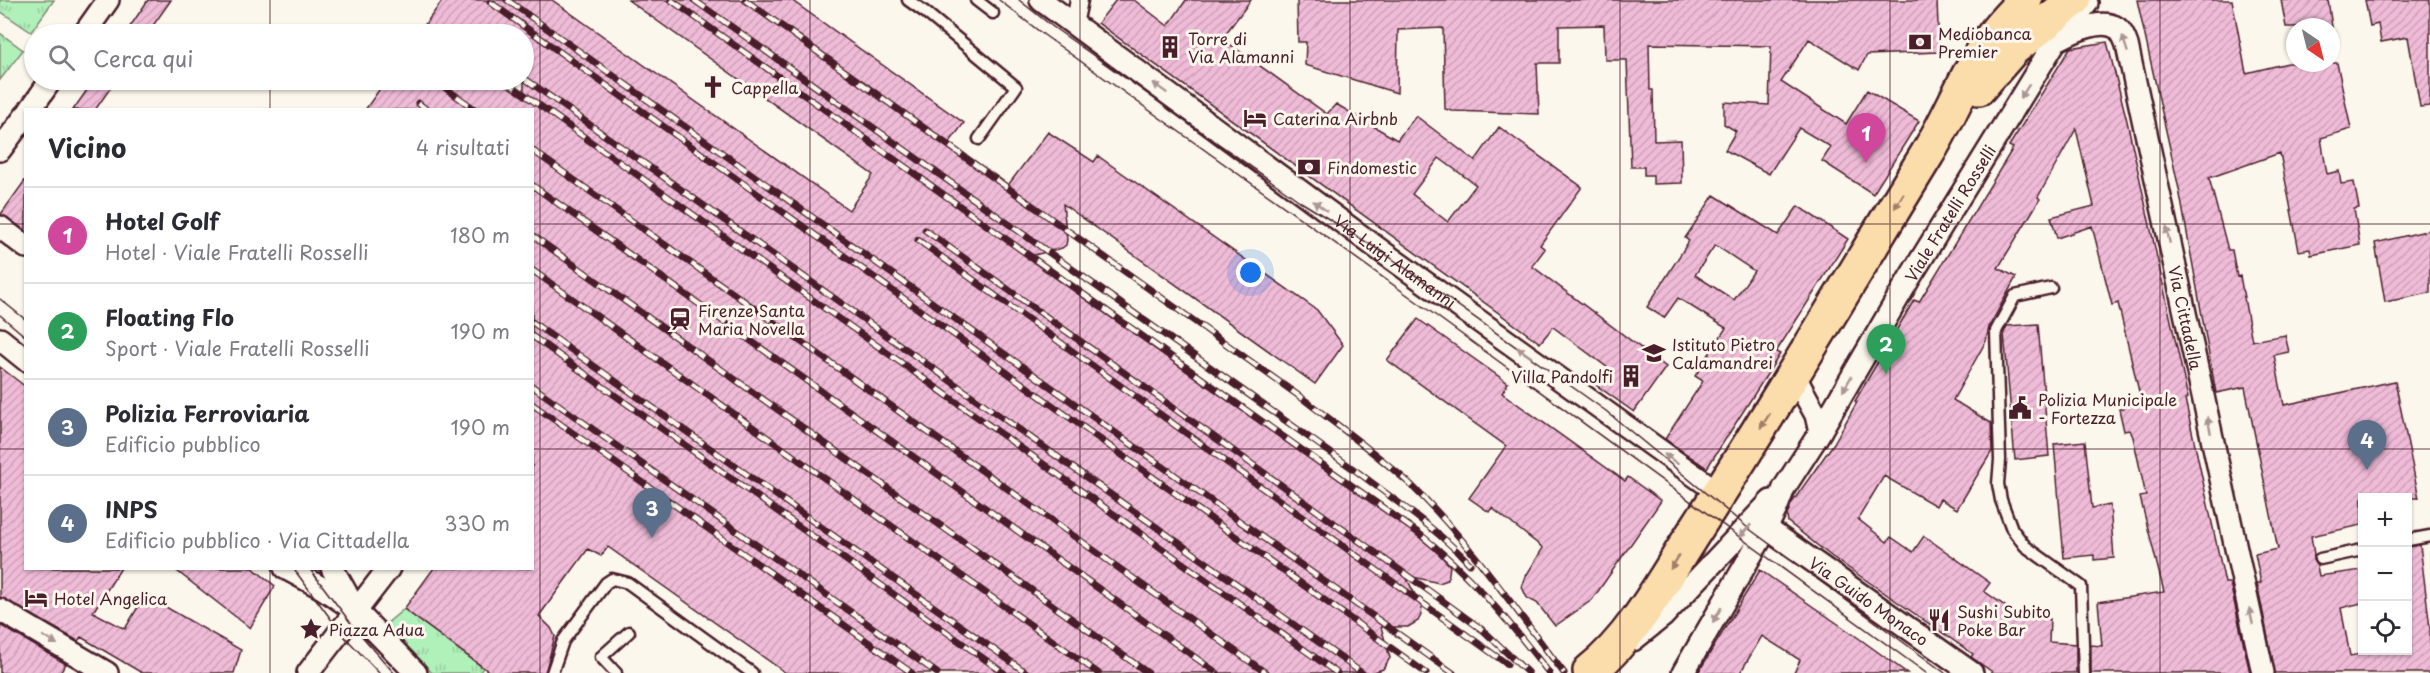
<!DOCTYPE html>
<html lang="it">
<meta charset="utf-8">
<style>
:root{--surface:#fff;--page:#f7f7f7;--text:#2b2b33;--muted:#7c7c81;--line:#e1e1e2;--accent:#4a1f2b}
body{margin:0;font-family:"Playpen Sans",sans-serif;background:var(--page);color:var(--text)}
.controls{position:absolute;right:18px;bottom:18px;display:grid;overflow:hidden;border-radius:0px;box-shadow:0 2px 4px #0004}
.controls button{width:54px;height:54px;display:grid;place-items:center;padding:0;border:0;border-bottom:2px solid var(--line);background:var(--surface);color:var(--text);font:30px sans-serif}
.compass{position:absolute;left:2286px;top:18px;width:54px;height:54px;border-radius:50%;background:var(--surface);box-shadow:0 2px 4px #0004;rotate:145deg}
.you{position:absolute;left:1251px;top:273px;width:21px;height:21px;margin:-15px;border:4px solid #fff;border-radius:50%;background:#1a73e8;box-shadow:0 0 0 9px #1a73e833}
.badge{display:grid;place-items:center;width:39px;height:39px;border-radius:50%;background:var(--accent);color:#fff;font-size:20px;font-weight:700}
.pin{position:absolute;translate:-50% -50px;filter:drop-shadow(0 2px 3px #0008)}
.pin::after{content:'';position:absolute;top:32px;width:21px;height:18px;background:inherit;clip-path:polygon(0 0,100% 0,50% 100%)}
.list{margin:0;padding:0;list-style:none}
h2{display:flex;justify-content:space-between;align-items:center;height:78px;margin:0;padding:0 24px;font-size:26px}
h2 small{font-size:20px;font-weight:400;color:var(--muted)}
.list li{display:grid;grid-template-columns:39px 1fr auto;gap:18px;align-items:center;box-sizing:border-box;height:96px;padding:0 24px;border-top:2px solid var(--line)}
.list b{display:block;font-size:22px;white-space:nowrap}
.list p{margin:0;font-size:20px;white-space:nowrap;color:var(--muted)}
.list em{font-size:20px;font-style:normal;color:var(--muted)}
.icon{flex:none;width:33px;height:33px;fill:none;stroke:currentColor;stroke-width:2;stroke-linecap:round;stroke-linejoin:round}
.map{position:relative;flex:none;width:2430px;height:673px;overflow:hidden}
.search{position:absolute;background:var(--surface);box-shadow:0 2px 4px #0004;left:24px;top:24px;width:510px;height:66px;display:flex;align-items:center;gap:15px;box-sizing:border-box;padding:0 21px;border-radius:33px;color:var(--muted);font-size:22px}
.panel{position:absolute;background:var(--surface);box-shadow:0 2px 4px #0004;left:24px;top:108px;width:510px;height:462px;border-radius:0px}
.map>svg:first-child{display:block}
.grass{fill:url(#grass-tufts);stroke:#7d8872;stroke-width:1.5}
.building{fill:url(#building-hatch);stroke:#4a1f2b;stroke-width:1.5;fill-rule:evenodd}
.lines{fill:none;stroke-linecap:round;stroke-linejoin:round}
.service-casing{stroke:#4a1f2b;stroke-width:15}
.pedestrian-casing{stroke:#4a1f2b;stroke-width:21}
.minor-casing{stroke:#4a1f2b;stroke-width:26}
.primary-casing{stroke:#4a1f2b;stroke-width:38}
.service{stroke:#fbf7ec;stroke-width:10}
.pedestrian{stroke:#fbf7ec;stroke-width:16}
.minor{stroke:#fbf7ec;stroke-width:21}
.primary{stroke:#fbddab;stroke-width:33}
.tram{stroke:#4a1f2b;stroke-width:1.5}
.rail-casing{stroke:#4a1f2b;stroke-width:7}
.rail{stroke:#fbf7ec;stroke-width:4.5;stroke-dasharray:14;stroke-linecap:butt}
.oneway{fill:#ab9695}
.oneway2{fill:#a27e6b}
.grid{fill:none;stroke:#4a1f2b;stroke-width:1.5;stroke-opacity:0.55}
.labels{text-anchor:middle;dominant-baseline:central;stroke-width:6;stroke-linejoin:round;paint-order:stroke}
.poi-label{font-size:16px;fill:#4a1f2b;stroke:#fbf7ec;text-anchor:start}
.street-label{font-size:16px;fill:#4a1f2b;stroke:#fbf7ec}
</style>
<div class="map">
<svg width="2430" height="673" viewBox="0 0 2430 673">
<defs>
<pattern id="grass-tufts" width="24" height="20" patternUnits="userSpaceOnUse" patternTransform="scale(1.5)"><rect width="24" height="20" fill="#b0f0b9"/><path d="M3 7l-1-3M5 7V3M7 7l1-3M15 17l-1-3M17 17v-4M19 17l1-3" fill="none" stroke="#99cd9f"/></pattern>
<pattern id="building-hatch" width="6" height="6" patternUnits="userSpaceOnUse" patternTransform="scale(1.5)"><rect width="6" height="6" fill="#efbbd7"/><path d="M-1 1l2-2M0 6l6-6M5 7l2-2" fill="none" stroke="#cea0b9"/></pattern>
</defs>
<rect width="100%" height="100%" fill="#fbf7ec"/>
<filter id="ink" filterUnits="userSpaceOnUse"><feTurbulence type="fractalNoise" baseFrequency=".0167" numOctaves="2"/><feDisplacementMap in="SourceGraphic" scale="12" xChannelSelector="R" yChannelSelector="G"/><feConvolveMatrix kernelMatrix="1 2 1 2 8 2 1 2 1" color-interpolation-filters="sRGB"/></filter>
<g filter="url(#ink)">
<!-- grass -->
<path class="grass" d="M0,0h54l-23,32 -31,-21z
M0,33l23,17 -23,30z
M404,609l79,59 -4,5h-47l-46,-49z"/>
<!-- building -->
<path class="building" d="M148,0h23l-24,34h-22z
M443,0h109l297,210 24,-35 -245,-175h163l173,123 -17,23 59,42 42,-56 46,30 4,-6 219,154 26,35 -28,39 -252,-180 4,36 -1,5 -4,3 -36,9 406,289 18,20 -2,14 -9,3 -34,-8 17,33 -1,7 -3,6 -10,6h-27l9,31 -7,11 -12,4h-585l-178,-126 -7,9 -13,-7 -49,67 12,12 4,8 -10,37h-54l-87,-64 30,-41h98v-458h-167l21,-30h112l26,17v-63h-106z
M1116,0h18l34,26 18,-26h65l-28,37 -6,-2 110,79 9,-10 61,36 19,-24 59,45 24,-34 83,60 -42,58 5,4 -13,17 134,101 -32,45 -38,-27 12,-17 -55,-41 -13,16 -442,-320zM1439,158l37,27 -28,37 -36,-28z
M1297,0h640l2,52 -72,3 -8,15 -50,-31 -28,43 65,42 21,-34 52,31 -46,73 -51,-33 9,-14 -32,-19 -30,46 -44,-24 11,-19 -12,-7v-22l45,3 2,-59 -122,-2 1,46h3l1,51 27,-1 1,43 -29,1v-9h-9v-8h-13l-4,-107h-22l-1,-35 -45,1v37h-22l2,51 -87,-3 -7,-2 -2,-81 -45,2 -1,63 -92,-28 1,-23h-8z
M2137,0h95l14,73 42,-10h49l14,66 -30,9 6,36 12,-3 2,13 13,-2 5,26 -5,1 6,36 -49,10 -1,-6 -11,2 -19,-98 -71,25 19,72h4l5,27 3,-1 12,65 33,-6 4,17 -15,3 10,50 111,-24 24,117h-57v27l-51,11 3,18 -1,6 4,6 2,10 43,-6v33l-21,5 9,48 28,-5h30v-104l12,-2 10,83v45h-155l-18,-90h4l-6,-29 23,-5 -33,-162 -29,6 -37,-204z
M2281,0h47l4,27h-46z
M2365,0h65v106l-10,1 -12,-70 -27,5 -3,-18 -8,2z
M2107,42l20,79 61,277 -3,1 40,184h5l20,90h-159v-28l11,1 -4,-44 66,-10 -24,-95 6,-1 -13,-59 -3,-7 -6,1 -5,-22 5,-1 -1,-4 18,-4 -23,-97 -6,2 -20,-79 -35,12 -6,-21 43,-11 -18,-77 -38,68 2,2 -42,69 18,9 -27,50 -3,14 -33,59 38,23 1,28 -35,58 -17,-10 -4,7 -52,-30 -26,43 29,23 4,-5 22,15 11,-16 66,47 -6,8 38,27 28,1 -1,23 27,2v29h-82l-23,-16 2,-3 -142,-98 -43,-34 -1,-7 4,-11 43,-61 23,-41 -2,-1 59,-101 5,2 94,-154 -4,-2 61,-98z
M94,80h22l-21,30h-22z
M26,179v52l-25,-17z
M1714,195l64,40 20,-29 50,33 -72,113 4,2 -73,114 -42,-29 38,-58 -8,-5 31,-48 -48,-30 -14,20 -17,-11 42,-66 -4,-3zM1715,245l39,26 -20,29 -39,-25z
M2430,230v63l-45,9 -10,-59z
M1418,319l90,64 -6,10 123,88 3,-4 33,24 -69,99 -37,26 -18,-23 -10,-5 -5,-11 4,-11 17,-28 -51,-40 -3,4 -20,-14 37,-52 -119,-86z
M2038,324l11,132 -34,4 -11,-127 3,-7z
M0,367l26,20v181h95l-28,44 32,17 20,-34 96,55 -7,23h-92l-61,-36 -3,4 -78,-44z
M2085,441l7,67 18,-3 4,53 -20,2v-5l-30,3 -10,-114z
M173,568h80l22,18 -25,42z
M1760,570l97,67 50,36h-113l6,-13 -38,-24 -22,37h-42z
M0,625l66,39 -6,9h-60z"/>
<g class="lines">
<!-- service casing -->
<g class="service-casing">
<path id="service" d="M908,0l17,12 91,75 -37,52
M976,0l17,13
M2051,288l-36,8 -19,35 4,129 -2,24 3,16 11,29 13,17 56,40 3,87
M2408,540l22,-4
M2320,559l42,-9
M552,673l11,-32 43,-58 6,-4 16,4 124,90
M616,673l-15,-16 28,-25"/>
</g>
<!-- pedestrian casing -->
<g class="pedestrian-casing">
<path id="pedestrian" d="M1074,25l5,-25"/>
</g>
<!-- minor casing -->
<g class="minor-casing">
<g id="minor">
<path id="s1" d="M1041,0l343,253 335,240"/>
<path d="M84,34l24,-34"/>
<path id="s2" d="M2061,38c13,-7 41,-20 56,-10 5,4 8,11 10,17l136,628"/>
<path d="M30,110l21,-30"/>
<path d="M0,150l26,-35"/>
<path d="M0,227l26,20"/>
<path d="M0,339l26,21"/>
<path d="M1794,375l22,40 4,17"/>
<path id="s3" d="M1766,528l206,145"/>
<path d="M285,568l39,21 32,22 60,62"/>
<path d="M332,568l21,37"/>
<path d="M0,610l107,63"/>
<path d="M1633,640l30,-24 108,-115"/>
<path d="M308,673l81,-105"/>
<path id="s4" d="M1683,673l78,-135 15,-29 8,-21 33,-51 92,-158 146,-237 32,-39"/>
</g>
</g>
<!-- primary casing -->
<g class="primary-casing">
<path id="primary" d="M1979,88l34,-39 61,-49
M1590,671c45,-35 77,-98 108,-145 79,-122 152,-246 228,-370 24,-38 39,-82 66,-119 9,-13 21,-25 33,-37"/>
</g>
<!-- service -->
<use href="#service" class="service"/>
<!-- pedestrian -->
<use href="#pedestrian" class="pedestrian"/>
<!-- minor -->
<use href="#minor" class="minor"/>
<!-- primary -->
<use href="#primary" class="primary"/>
<!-- tram -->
<path class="tram" d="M999,0l45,35 376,269 506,369
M1019,0l34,27 248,175 83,51 222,158 142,117 197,145
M0,299l26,21
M0,315l26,22
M293,568l49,66 37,39
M309,568l44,58 41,47"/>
<!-- rail casing -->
<g class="rail-casing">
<path id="rail" d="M507,0l946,673
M671,0l746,532c52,41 92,89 132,141
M694,0l665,473c38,29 78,56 111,91
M745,0l561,401c35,27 71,53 104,83 58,56 105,125 154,189
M490,2l936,671
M524,78l838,595
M434,80l42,30
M504,80l833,593
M418,103l9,7
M532,150l734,523
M532,185l685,488
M925,230l518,371 41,30 44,42
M532,235l616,438
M918,240l589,424
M532,270l566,403
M532,322l495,351
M532,336l472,337
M532,386l405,287
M532,404l380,269"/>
</g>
<!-- rail -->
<use href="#rail" class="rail"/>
</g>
<!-- one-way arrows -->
<defs><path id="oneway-solid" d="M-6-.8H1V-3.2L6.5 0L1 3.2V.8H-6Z" transform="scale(1.5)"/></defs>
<g class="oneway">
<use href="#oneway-solid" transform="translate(2125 44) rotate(-108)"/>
<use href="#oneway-solid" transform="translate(1160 88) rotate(-144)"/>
<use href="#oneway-solid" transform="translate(2025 91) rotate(122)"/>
<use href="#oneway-solid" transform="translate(1320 206) rotate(-144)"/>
<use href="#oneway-solid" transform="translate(2168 235) rotate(-102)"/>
<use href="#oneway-solid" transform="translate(1524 352) rotate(-145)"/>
<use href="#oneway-solid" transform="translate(1847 384) rotate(120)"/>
<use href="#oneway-solid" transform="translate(2209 425) rotate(-102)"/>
<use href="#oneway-solid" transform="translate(1671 459) rotate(-144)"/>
<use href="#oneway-solid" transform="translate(1745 531) rotate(133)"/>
<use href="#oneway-solid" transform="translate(1717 615) rotate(120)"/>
<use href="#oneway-solid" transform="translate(2251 616) rotate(-102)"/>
<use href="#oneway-solid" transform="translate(50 640) rotate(30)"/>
</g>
<g class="oneway2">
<use href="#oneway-solid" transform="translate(1899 201) rotate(121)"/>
<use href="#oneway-solid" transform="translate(1765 421) rotate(123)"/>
<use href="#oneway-solid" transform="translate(1675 562) rotate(123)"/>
</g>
</g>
<!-- grid -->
<path class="grid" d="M270,0v34M540,0v673M810,0v673M1080,0v673M1350,0v673M1620,0v673M1890,0v673M2160,0v673M270,80v30M0,224h26M532,224h1898M0,449h26M532,449h1898M270,568v105"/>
<!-- icons -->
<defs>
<g id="bank-bare" transform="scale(1.8)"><path d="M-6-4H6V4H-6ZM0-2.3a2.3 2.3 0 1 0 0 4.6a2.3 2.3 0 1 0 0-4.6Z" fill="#4a1f2b" stroke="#fbf7ec" stroke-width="2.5" paint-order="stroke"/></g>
<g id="building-bare" transform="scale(1.8)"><path d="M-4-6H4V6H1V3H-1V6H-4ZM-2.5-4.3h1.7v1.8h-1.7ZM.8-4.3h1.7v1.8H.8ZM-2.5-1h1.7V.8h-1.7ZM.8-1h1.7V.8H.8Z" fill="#4a1f2b" stroke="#fbf7ec" stroke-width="2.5" paint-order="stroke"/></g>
<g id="church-bare" transform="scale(1.8)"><path d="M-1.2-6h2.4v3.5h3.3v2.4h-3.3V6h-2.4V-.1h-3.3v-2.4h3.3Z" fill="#4a1f2b" stroke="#fbf7ec" stroke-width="2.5" paint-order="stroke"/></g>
<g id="hotel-bare" transform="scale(1.8)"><path d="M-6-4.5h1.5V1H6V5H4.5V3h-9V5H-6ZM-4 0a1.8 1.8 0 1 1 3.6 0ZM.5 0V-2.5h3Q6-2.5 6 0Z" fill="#4a1f2b" stroke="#fbf7ec" stroke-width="2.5" paint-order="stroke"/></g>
<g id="station-bare" transform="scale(1.8)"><path d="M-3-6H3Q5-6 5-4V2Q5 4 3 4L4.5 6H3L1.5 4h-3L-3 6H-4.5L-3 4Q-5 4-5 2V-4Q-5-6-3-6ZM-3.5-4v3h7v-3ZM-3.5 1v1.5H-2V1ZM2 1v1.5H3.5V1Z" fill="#4a1f2b" stroke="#fbf7ec" stroke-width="2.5" paint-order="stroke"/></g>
<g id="school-bare" transform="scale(1.8)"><path d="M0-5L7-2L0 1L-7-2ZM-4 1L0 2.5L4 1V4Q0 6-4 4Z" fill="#4a1f2b" stroke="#fbf7ec" stroke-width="2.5" paint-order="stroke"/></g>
<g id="civic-bare" transform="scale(1.8)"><path d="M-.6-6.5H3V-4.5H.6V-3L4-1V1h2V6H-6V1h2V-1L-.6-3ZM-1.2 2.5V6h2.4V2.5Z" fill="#4a1f2b" stroke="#fbf7ec" stroke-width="2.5" paint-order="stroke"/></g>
<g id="restaurant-bare" transform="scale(1.8)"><path d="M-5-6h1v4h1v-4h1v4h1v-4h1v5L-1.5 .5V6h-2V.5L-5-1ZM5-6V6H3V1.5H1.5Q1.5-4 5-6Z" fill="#4a1f2b" stroke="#fbf7ec" stroke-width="2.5" paint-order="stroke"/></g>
<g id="sight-bare" transform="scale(1.8)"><path d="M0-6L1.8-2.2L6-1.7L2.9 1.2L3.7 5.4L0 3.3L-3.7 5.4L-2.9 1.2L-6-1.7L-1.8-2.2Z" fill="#4a1f2b" stroke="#fbf7ec" stroke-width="2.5" paint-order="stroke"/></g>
</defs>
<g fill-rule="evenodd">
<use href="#bank-bare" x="1920" y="42"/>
<use href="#building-bare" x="1170" y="47"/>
<use href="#church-bare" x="713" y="87"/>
<use href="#hotel-bare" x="1255" y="118"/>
<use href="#bank-bare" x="1309" y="167"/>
<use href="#station-bare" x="680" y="319"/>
<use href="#school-bare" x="1654" y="353"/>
<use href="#building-bare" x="1631" y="376"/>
<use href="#civic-bare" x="2020" y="408"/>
<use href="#hotel-bare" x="36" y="598"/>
<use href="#restaurant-bare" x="1939" y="620"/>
<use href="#sight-bare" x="311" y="629"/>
</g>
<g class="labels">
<!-- poi labels -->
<g class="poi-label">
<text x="1938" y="33">Mediobanca<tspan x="1938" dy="18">Premier</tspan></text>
<text x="1188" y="38">Torre di<tspan x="1188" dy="18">Via Alamanni</tspan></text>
<text x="731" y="87">Cappella</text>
<text x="1273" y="118">Caterina Airbnb</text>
<text x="1327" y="167">Findomestic</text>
<text x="698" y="310">Firenze Santa<tspan x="698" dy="18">Maria Novella</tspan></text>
<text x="1672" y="344">Istituto Pietro<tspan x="1672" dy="18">Calamandrei</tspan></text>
<text x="1613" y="376" text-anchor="end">Villa Pandolfi</text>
<text x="2038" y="399">Polizia Municipale<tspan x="2038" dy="18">- Fortezza</tspan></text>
<text x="54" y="598">Hotel Angelica</text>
<text x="1957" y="611">Sushi Subito<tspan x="1957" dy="18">Poke Bar</tspan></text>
<text x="329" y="629">Piazza Adua</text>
</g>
<!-- street labels -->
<g class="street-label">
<text stroke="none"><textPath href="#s4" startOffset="532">Viale Fratelli Rosselli</textPath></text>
<text stroke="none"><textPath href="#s1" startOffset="440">Via Luigi Alamanni</textPath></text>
<text stroke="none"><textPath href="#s2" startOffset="358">Via Cittadella</textPath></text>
<text stroke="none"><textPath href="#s3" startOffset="126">Via Guido Monaco</textPath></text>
</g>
</g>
</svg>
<div class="controls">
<button>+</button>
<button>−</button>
<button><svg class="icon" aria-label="locate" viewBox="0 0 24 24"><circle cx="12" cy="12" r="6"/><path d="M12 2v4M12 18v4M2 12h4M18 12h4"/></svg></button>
</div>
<svg class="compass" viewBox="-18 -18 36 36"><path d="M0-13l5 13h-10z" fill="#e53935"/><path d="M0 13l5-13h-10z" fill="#7c7c81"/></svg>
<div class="you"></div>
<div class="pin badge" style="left:1866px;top:163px;background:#d1479c">1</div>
<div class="pin badge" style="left:1886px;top:374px;background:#2e9e5b">2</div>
<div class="pin badge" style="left:652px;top:538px;background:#5c6f8a">3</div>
<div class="pin badge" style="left:2367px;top:470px;background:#5c6f8a">4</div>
<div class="search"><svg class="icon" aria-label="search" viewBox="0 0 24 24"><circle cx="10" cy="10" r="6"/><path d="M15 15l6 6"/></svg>Cerca qui</div>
<section class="panel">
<h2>Vicino<small>4 risultati</small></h2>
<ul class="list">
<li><span class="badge" style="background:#d1479c">1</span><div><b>Hotel Golf</b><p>Hotel · Viale Fratelli Rosselli</p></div><em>180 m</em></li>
<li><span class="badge" style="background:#2e9e5b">2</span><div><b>Floating Flo</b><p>Sport · Viale Fratelli Rosselli</p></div><em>190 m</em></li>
<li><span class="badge" style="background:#5c6f8a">3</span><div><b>Polizia Ferroviaria</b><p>Edificio pubblico</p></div><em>190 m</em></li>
<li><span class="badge" style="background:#5c6f8a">4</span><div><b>INPS</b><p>Edificio pubblico · Via Cittadella</p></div><em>330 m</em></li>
</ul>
</section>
</div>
